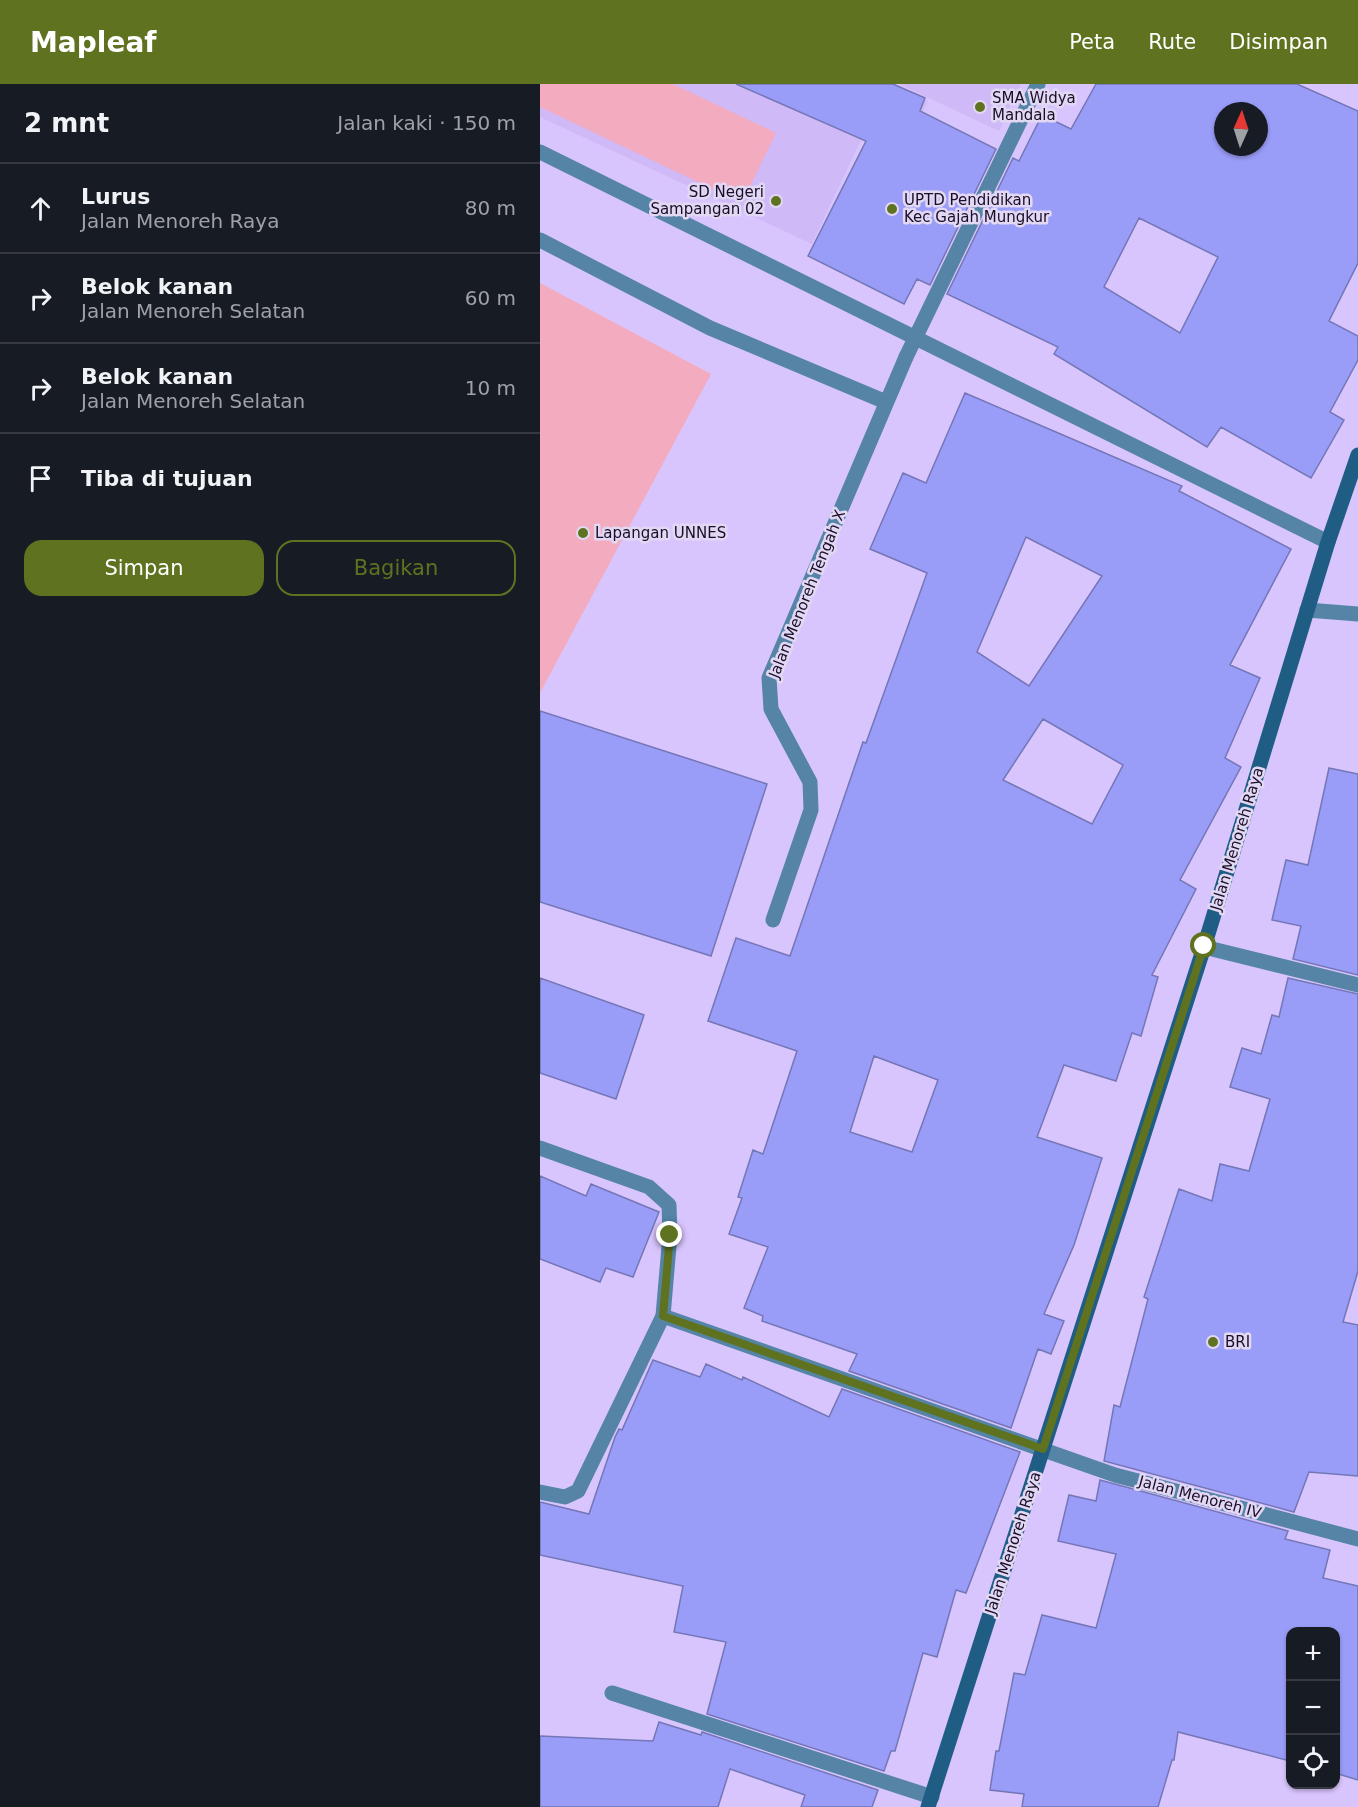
<!DOCTYPE html>
<html lang="id">
<meta charset="utf-8">
<style>
:root{--surface:#171b24;--page:#20242c;--text:#f1f3f6;--muted:#9ea1a6;--line:#363941;--accent:#5f7220}
body{margin:0;font-family:"DejaVu Sans",sans-serif;background:var(--page);color:var(--text)}
.controls{position:absolute;right:18px;bottom:18px;display:grid;overflow:hidden;border-radius:12px;box-shadow:0 2px 4px #0004}
.controls button{width:54px;height:54px;display:grid;place-items:center;padding:0;border:0;border-bottom:2px solid var(--line);background:var(--surface);color:var(--text);font:30px sans-serif}
.compass{position:absolute;left:674px;top:18px;width:54px;height:54px;border-radius:50%;background:var(--surface);box-shadow:0 2px 4px #0004;rotate:3deg}
.stop{position:absolute;width:18px;height:18px;margin:-14px;border:4px solid #5f7220;border-radius:50%;background:#fff}
.stop.end{background:#5f7220;border-color:#fff;box-shadow:0 2px 6px #0008}
.list{margin:0;padding:0;list-style:none}
h2{display:flex;justify-content:space-between;align-items:center;height:78px;margin:0;padding:0 24px;font-size:26px}
h2 small{font-size:20px;font-weight:400;color:var(--muted)}
.list li{display:grid;grid-template-columns:39px 1fr auto;gap:18px;align-items:center;box-sizing:border-box;height:90px;padding:0 24px;border-top:2px solid var(--line)}
.list b{display:block;font-size:22px;white-space:nowrap}
.list p{margin:0;font-size:20px;white-space:nowrap;color:var(--muted)}
.list em{font-size:20px;font-style:normal;color:var(--muted)}
.actions{display:flex;gap:12px;padding:18px 24px}
.actions a{flex:1;padding:14px 0;border:2px solid var(--accent);border-radius:18px;text-align:center;font-size:21px;color:var(--accent)}
.actions .main{background:var(--accent);color:#fff}
.icon{flex:none;width:33px;height:33px;fill:none;stroke:currentColor;stroke-width:2;stroke-linecap:round;stroke-linejoin:round}
.map{position:relative;flex:none;width:818px;height:1723px;overflow:hidden}
header{display:flex;align-items:center;gap:36px;box-sizing:border-box;height:84px;padding:0 30px;background:var(--accent);color:#fff}
header strong{font-size:28px}
nav{display:flex;gap:33px;margin-inline-start:auto;font-size:21px}
main{display:flex}
aside{flex:1;background:var(--surface)}
.map>svg:first-child{display:block}
.built{fill:#cfb9f6}
.green{fill:#f3abbf}
.building{fill:#9a9df7;stroke:#7476b7;stroke-width:1.5;fill-rule:evenodd}
.lines{fill:none;stroke-linecap:round;stroke-linejoin:round}
.lane{stroke:#5584a6;stroke-width:15}
.street{stroke:#5584a6;stroke-width:15}
.secondary{stroke:#205d84;stroke-width:15}
.route{stroke:#5f7220;stroke-width:8}
.poi-dot{fill:#5f7220;stroke:#e2d8f4;stroke-width:2}
.labels{text-anchor:middle;dominant-baseline:central;stroke-width:5;stroke-linejoin:round;paint-order:stroke}
.poi-label{font-size:15px;fill:#190e27;stroke:#e2d8f4;text-anchor:start}
.street-label{font-size:15px;fill:#190e27;stroke:#e2d8f4}
</style>
<header>
<strong>Mapleaf</strong>
<nav><a>Peta</a><a>Rute</a><a>Disimpan</a></nav>
</header>
<main>
<aside>
<h2>2 mnt<small>Jalan kaki · 150 m</small></h2>
<ul class="list">
<li><svg class="icon" aria-label="ahead" viewBox="0 0 24 24"><path d="M12 20V5M6 11l6-6 6 6"/></svg><div><b>Lurus</b><p>Jalan Menoreh Raya</p></div><em>80 m</em></li>
<li><svg class="icon" aria-label="right" viewBox="0 0 24 24"><path d="M7 20v-9h11M14 6l5 5-5 5"/></svg><div><b>Belok kanan</b><p>Jalan Menoreh Selatan</p></div><em>60 m</em></li>
<li><svg class="icon" aria-label="right" viewBox="0 0 24 24"><path d="M7 20v-9h11M14 6l5 5-5 5"/></svg><div><b>Belok kanan</b><p>Jalan Menoreh Selatan</p></div><em>10 m</em></li>
<li><svg class="icon" aria-label="arrive" viewBox="0 0 24 24"><path d="M6 21V4h12l-3 4 3 4H6"/></svg><div><b>Tiba di tujuan</b></div></li>
</ul>
<div class="actions"><a class="main">Simpan</a><a>Bagikan</a></div>
</aside>
<div class="map">
<svg width="818" height="1723" viewBox="0 0 818 1723">
<rect width="100%" height="100%" fill="#d9c5fd"/>
<!-- built -->
<path class="built" d="M0,0h352l36,17 -27,57 -40,-18 -49,104 -272,-127z
M359,0h122l-22,47z"/>
<!-- green -->
<path class="green" d="M0,0h133l103,49 -34,70 -202,-96z
M0,199l171,91 -171,319z"/>
<!-- building -->
<path class="building" d="M196,0h157l32,14 -5,13 76,38 -66,136 -13,-6 -13,25 -96,-48 58,-115z
M556,0h201l61,27v152l-29,58 29,15v24l-28,52 14,8 -33,58 -90,-51 -14,20 -153,-93 4,-7 -111,-53 66,-136 6,3 23,-46 29,14zM683,27h36v36h-36zM599,134l79,39 -38,76 -76,-46z
M425,309l217,93 -3,5 112,58 -61,116 30,13 -35,80 16,9 -61,113 16,9 -44,86 6,2 -17,59 -9,-3 -16,48 -52,-16 -27,72 65,21 -28,87 -30,69 20,7 -13,33 -13,-5 -27,79 -162,-57 8,-17 -95,-33 1,-5 -19,-8 24,-61 -39,-13 13,-36 -4,-1 15,-47 10,4 34,-103 -89,-30 28,-83 54,18 73,-214 3,1 61,-170 -57,-24 33,-76 23,10zM486,453l76,39 -73,110 -52,-34zM503,635l80,46 -31,59 -89,-44zM334,972l64,24 -26,72 -62,-20z
M0,627l227,73 -56,172 -171,-54z
M789,684l29,6v201l-65,-16 8,-33 -29,-6 14,-60 22,5z
M0,894l104,37 -28,84 -76,-26z
M748,894l70,16v277l-15,51 15,3v151l-49,-4 -15,40 -190,-51 10,-56 6,2 28,-108 -4,-2 35,-108 33,12 8,-37 29,7 21,-72 -40,-12 12,-39 19,6 11,-39 7,2z
M0,1092l46,20 5,-12 68,28 -26,65 -27,-9 -6,14 -60,-23z
M113,1276l47,17 6,-13 36,16 1,-3 86,40 13,-28 178,63 -54,141 -10,-3 -19,67 -14,-4 -28,98h-4l-7,20 -177,-57 19,-72 -52,-10 9,-46 -143,-31v-53l49,12 26,-77 4,-8 3,1z
M560,1396l188,51 -3,8 45,11 -7,28 35,8v194l-23,-7v-141h-45v129l-112,-29 -4,28h-2l-14,47h-136l2,-13 -34,-4 6,-39h3l15,-78 11,2 17,-60 54,13 20,-74 -58,-13 11,-46 27,6z
M119,1638l42,13 1,-3 176,58 -6,17h-71l4,-12 -75,-26 -12,38h-178v-71l113,5z"/>
<g class="lines">
<!-- lane -->
<path class="lane" d="M0,156l170,88 176,74
M233,836l38,-110 -1,-28 -39,-73 -2,-31 137,-321
M0,1408l25,5 13,-6 85,-175"/>
<!-- street -->
<path class="street" d="M0,68l788,390
M366,273l132,-273
M767,526l51,4
M664,863l154,38
M0,1064l109,39 20,18 1,30 -7,81 452,159 243,64
M72,1609l320,104"/>
<!-- secondary -->
<path class="secondary" d="M388,1723l276,-860 124,-405 30,-87"/>
</g>
<g class="lines">
<!-- route -->
<path class="route" d="M130,1151l-7,81 380,133 161,-503"/>
</g>
<!-- markers -->
<g class="poi-dot">
<circle cx="440" cy="23" r="6"/>
<circle cx="236" cy="117" r="6"/>
<circle cx="352" cy="125" r="6"/>
<circle cx="43" cy="449" r="6"/>
<circle cx="673" cy="1258" r="6"/>
</g>
<g class="labels">
<!-- poi labels -->
<g class="poi-label">
<text x="452" y="14">SMA Widya<tspan x="452" dy="17">Mandala</tspan></text>
<text x="224" y="108" text-anchor="end">SD Negeri<tspan x="224" dy="17">Sampangan 02</tspan></text>
<text x="364" y="116">UPTD Pendidikan<tspan x="364" dy="17">Kec Gajah Mungkur</tspan></text>
<text x="55" y="449">Lapangan UNNES</text>
<text x="685" y="1258">BRI</text>
</g>
<!-- street labels -->
<g class="street-label">
<text transform="translate(267 510) rotate(-68)">Jalan Menoreh Tengah X</text>
<text transform="translate(697 755) rotate(-73)">Jalan Menoreh Raya</text>
<text transform="translate(660 1413) rotate(15)">Jalan Menoreh IV</text>
<text transform="translate(473 1459) rotate(-72)">Jalan Menoreh Raya</text>
</g>
</g>
</svg>
<div class="controls">
<button>+</button>
<button>−</button>
<button><svg class="icon" aria-label="locate" viewBox="0 0 24 24"><circle cx="12" cy="12" r="6"/><path d="M12 2v4M12 18v4M2 12h4M18 12h4"/></svg></button>
</div>
<svg class="compass" viewBox="-18 -18 36 36"><path d="M0-13l5 13h-10z" fill="#e53935"/><path d="M0 13l5-13h-10z" fill="#9ea1a6"/></svg>
<div class="stop" style="left:664px;top:862px"></div>
<div class="stop end" style="left:130px;top:1151px"></div>
</div>
</main>
